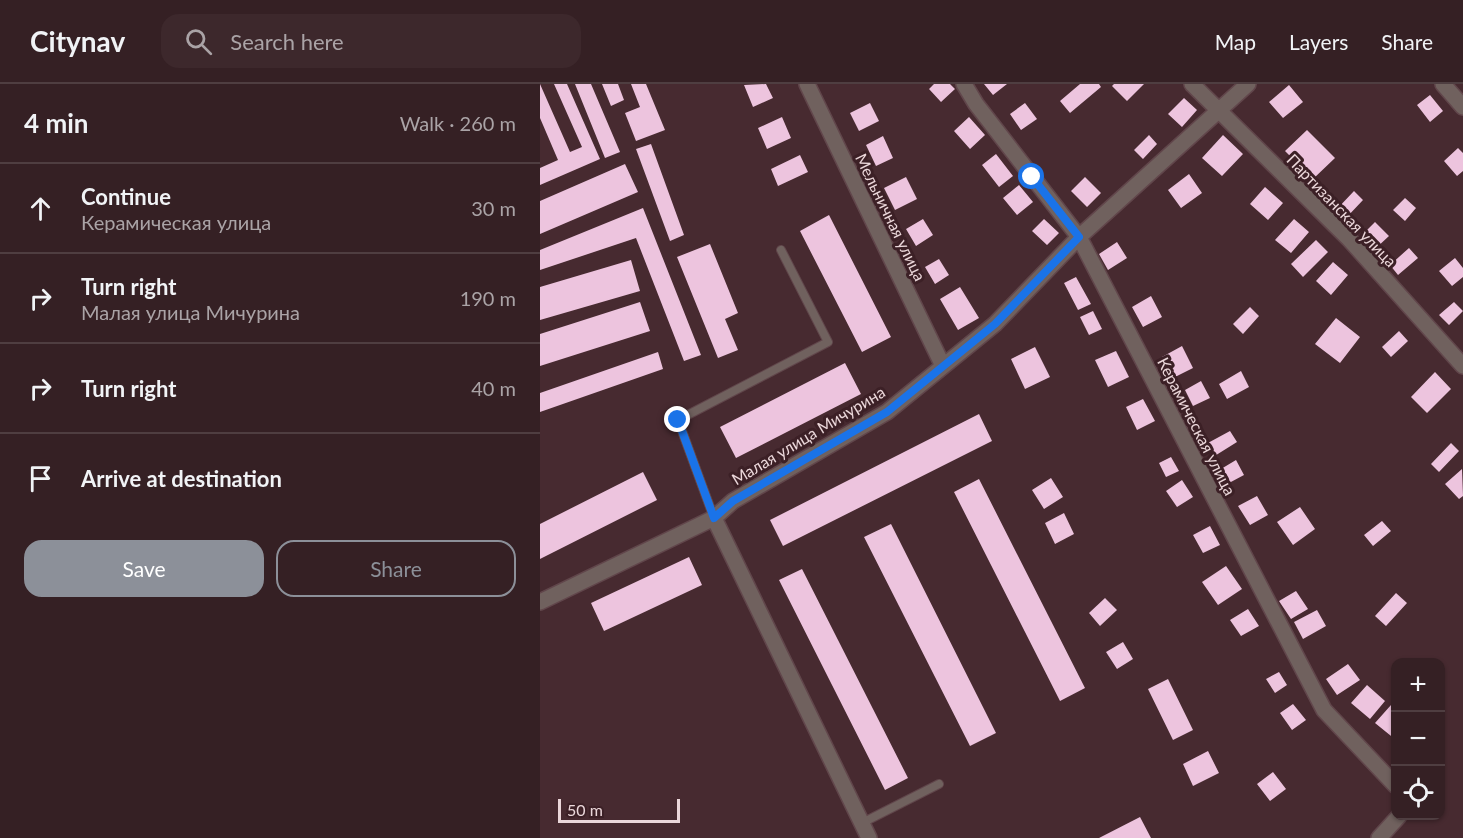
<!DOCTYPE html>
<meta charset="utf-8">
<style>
:root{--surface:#352024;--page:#3d282c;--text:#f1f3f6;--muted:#aaa3a6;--line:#4f3e41;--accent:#8c9099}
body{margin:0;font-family:Lato,sans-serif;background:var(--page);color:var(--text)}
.controls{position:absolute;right:18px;bottom:18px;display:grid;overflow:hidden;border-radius:12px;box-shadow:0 2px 4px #0004}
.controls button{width:54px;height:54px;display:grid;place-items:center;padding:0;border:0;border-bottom:2px solid var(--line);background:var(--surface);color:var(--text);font:30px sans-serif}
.scale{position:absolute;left:18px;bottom:15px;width:122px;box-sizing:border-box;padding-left:6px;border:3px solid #ebd7da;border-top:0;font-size:16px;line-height:21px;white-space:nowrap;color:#ebd7da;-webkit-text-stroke:4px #3c2026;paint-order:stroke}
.stop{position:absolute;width:18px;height:18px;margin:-14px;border:4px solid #1a73e8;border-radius:50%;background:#fff}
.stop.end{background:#1a73e8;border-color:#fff;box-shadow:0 2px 6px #0008}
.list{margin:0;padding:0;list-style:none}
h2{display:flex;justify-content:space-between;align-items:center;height:78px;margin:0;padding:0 24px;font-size:26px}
h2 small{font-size:20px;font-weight:400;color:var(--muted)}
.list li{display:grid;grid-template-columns:39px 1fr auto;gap:18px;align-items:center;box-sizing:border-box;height:90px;padding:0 24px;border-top:2px solid var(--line)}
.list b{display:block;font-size:22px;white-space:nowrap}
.list p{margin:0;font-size:20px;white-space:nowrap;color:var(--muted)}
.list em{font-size:20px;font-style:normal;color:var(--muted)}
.actions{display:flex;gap:12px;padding:18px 24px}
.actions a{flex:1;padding:14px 0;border:2px solid var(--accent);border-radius:18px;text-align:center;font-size:21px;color:var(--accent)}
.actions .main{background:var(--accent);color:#fff}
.icon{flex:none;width:33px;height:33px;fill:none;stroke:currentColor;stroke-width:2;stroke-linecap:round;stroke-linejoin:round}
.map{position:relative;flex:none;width:923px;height:754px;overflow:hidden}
header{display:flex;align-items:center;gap:36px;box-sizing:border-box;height:84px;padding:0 30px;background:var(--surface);border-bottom:2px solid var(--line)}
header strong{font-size:28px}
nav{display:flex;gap:33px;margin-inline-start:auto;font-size:21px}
.search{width:420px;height:54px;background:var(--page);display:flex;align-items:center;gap:15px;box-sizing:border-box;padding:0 21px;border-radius:18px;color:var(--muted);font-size:22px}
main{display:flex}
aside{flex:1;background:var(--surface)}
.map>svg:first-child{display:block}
.building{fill:#edc4de}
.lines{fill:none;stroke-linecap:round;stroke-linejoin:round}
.service-casing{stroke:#61464b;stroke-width:10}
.minor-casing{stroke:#61464b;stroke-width:18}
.service{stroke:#70615e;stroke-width:8}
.minor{stroke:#70615e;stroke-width:15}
.route{stroke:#1a73e8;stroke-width:8}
.labels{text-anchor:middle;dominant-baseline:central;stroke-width:6;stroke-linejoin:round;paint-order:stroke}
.street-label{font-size:16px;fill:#ebd7da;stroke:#3c2026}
</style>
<header>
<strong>Citynav</strong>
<div class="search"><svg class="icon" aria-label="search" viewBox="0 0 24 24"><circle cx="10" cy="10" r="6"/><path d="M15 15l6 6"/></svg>Search here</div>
<nav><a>Map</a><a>Layers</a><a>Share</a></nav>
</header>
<main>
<aside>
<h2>4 min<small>Walk · 260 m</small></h2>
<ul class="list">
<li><svg class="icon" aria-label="ahead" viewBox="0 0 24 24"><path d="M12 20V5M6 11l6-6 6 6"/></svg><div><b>Continue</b><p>Керамическая улица</p></div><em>30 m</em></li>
<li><svg class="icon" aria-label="right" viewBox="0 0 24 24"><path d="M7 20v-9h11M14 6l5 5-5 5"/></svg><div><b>Turn right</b><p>Малая улица Мичурина</p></div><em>190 m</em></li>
<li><svg class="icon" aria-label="right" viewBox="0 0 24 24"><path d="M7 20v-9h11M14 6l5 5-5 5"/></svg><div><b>Turn right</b></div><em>40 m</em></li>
<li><svg class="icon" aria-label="arrive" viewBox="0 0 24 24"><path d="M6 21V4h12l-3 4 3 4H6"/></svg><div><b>Arrive at destination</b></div></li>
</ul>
<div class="actions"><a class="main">Save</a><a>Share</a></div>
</aside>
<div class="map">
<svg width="923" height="754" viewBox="0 0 923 754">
<rect width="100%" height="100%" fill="#472a30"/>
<!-- building -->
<path class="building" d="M0,0l30,68 12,-5 -28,-63h13l33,75 -60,26v-17l18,-8 -18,-42z
M35,0h16l29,68 -15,6z
M62,0h16l6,16 -13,6z
M91,0h15l19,46 -29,11 -11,-28 15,-6z
M226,0l7,14 -20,9 -9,-22z
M394,0h16l5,5 -14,13 -12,-13z
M444,0h23l-14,11z
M540,0h19l2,3 -31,26 -10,-12z
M574,0h30l-17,17 -15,-15z
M749,1l14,17 -20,16 -14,-16z
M890,11l13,16 -13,11 -13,-17z
M644,14l13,12 -15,17 -14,-13z
M330,19l9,18 -20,10 -9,-18z
M485,19l12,16 -16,11 -11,-16z
M242,33l9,21 -24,11 -9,-21z
M429,33l16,18 -15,14 -16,-18z
M767,46l28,28 -22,21 -28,-28z
M609,51l8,9 -14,15 -9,-9z
M683,51l20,19 -21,22 -20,-18z
M343,52l10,22 -17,8 -10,-21z
M111,60l33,91 -14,6 -34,-92z
M918,64l5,5v18l-6,5 -13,-15z
M456,70l17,22 -14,11 -17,-22z
M260,71l8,17 -30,14 -7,-17z
M85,80l13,28 -98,42v-33z
M649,90l13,19 -21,15 -13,-18z
M366,93l11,22 -22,11 -11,-22z
M545,93l16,16 -14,14 -16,-16z
M479,101l14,17 -16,13 -14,-17z
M725,103l18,16 -15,17 -18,-16z
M814,107l9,9 -17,18 -9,-9z
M865,114l11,10 -11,13 -12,-11z
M103,124l58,147 -17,6 -48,-123 -96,32v-20z
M289,131l62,122 -29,15 -62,-121z
M383,135l10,16 -17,11 -10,-17z
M504,135l15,14 -12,12 -15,-14z
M754,135l15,13 -18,21 -16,-13z
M835,138l14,14 -14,13 -13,-14z
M776,156l12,12 -25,25 -12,-13z
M577,158l10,16 -19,12 -9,-16z
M170,160l28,69 -13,6 13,31 -20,8 -41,-101z
M869,164l9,10 -20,17 -8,-10z
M915,174l8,10v9l-11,9 -13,-15z
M399,175l10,16 -14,9 -10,-17z
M91,176l9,31 -100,29v-33z
M793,178l15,13 -17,20 -15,-14z
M536,193l15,27 -13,6 -14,-27z
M420,203l19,31 -21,12 -18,-31z
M611,212l11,21 -19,10 -11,-20z
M100,218l10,29 -110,35v-32z
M914,218l9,9 -14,14 -10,-10z
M710,223l9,9 -16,18 -10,-10z
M553,227l9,18 -13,6 -9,-18z
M796,234l24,19 -20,26 -25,-19z
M859,247l9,10 -17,16 -9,-10z
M642,262l11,22 -20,10 -11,-21z
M495,263l15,30 -25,12 -14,-30z
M576,267l13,26 -21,10 -13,-27z
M118,268l5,17 -123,43v-19z
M305,279l16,31 -125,64 -16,-31z
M701,287l8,16 -22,12 -8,-15z
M895,288l16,17 -24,24 -16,-16z
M661,297l9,17 -17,8 -8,-16z
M603,315l12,22 -18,9 -11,-23z
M439,330l13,27 -209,105 -13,-26z
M690,347l7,11 -24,15 -7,-13z
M911,359l8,8 -20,21 -8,-8z
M631,373l8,14 -13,6 -7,-14z
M696,376l8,15 -15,8 -8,-14z
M922,385l1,27 -4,3 -14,-15z
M103,388l14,28 -117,59v-35z
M511,394l12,19 -19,12 -12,-19z
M439,395l106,209 -25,13 -106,-209z
M642,396l11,17 -16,10 -11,-16z
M717,412l11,19 -18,10 -12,-19z
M760,423l15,22 -22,16 -16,-23z
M524,429l10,21 -19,10 -10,-21z
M842,437l9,10 -18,15 -9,-11z
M351,440l105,209 -26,13 -106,-209z
M670,442l10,19 -17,8 -10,-18z
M149,473l13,28 -98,46 -13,-28z
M686,482l16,23 -24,16 -16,-23z
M262,485l106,209 -23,12 -106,-210z
M756,507l12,18 -17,10 -12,-18z
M856,509l11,10 -21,23 -11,-10z
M565,514l12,12 -17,16 -11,-13z
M708,525l11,17 -18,10 -11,-16z
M777,526l9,16 -23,13 -9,-17z
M583,558l10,17 -16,10 -11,-17z
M808,580l12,16 -23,15 -11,-16z
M739,588l8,13 -12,8 -9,-14z
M628,595l25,51 -20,10 -25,-51z
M827,601l18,16 -15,18 -19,-16z
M753,620l13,16 -14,10 -12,-17z
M851,621l5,3v32l-21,-17z
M668,667l11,22 -26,13 -10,-22z
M733,688l13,17 -16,12 -13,-17z
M600,733l11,21h-52z"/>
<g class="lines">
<!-- service casing -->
<g class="service-casing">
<path id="service" d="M174,434l-36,-98 150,-78 -47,-92
M322,739l77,-39"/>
</g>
<!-- minor casing -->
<g class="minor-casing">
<path id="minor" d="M267,0l136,282
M424,0l12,20 103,133 245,473 72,76
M652,0l157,155 114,127
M903,0l20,23
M174,434l155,320
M0,518l174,-84 19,-17 154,-89 108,-88 84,-87 169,-153
M839,754l20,-22"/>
</g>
<!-- service -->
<use href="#service" class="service"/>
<!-- minor -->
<use href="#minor" class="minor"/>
</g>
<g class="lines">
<!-- route -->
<path class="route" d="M138,336l36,98 19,-17 154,-89 108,-88 84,-87 -47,-60"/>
</g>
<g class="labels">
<!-- street labels -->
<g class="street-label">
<text transform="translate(802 126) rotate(46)">Партизанская улица</text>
<text transform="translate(351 133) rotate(64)">Мельничная улица</text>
<text transform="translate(657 342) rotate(63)">Керамическая улица</text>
<text transform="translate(268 351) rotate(-31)">Малая улица Мичурина</text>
</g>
</g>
</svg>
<div class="controls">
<button>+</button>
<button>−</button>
<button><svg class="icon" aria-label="locate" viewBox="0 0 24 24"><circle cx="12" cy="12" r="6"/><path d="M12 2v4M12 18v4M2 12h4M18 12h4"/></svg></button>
</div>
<div class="scale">50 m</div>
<div class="stop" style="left:492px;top:93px"></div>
<div class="stop end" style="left:138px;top:336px"></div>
</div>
</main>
